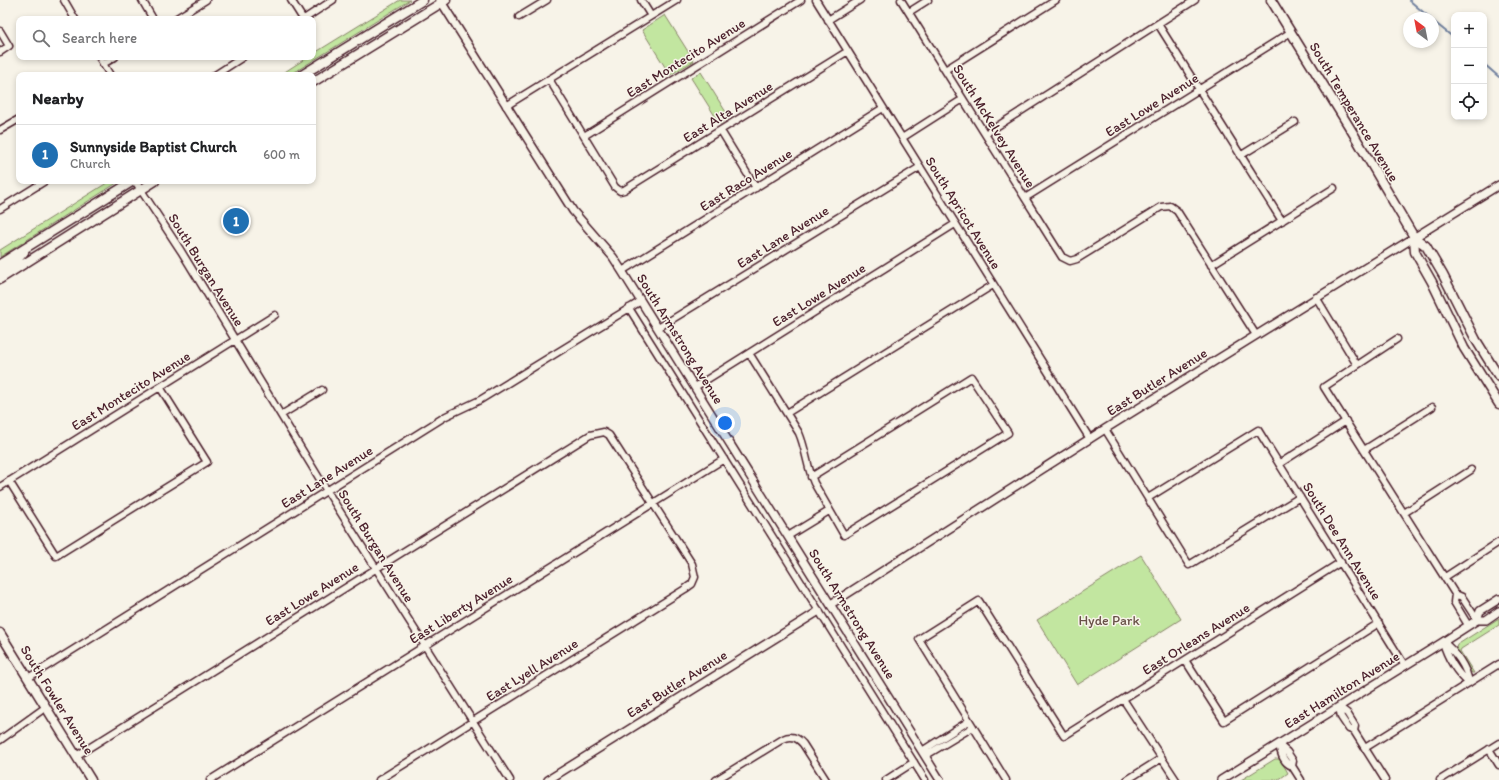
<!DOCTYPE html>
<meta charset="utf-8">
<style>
:root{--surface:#fff;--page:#f6f6f6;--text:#202124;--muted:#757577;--line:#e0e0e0;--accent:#1f6fb2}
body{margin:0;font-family:Itim,sans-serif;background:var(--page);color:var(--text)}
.controls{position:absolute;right:12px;top:12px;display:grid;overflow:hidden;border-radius:8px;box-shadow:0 2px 6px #0003}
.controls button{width:36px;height:36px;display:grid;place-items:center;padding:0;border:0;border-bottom:1px solid var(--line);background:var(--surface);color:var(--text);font:20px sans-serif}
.compass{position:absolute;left:1403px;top:12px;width:36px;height:36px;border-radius:50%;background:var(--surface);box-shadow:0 2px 6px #0003;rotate:328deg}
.you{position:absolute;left:725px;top:423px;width:14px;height:14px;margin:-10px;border:3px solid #fff;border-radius:50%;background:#1a73e8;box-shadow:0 0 0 6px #1a73e833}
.badge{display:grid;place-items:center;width:26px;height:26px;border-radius:50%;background:var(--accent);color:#fff;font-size:13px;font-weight:700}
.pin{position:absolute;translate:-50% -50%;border:2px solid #fff;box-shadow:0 1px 4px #0006}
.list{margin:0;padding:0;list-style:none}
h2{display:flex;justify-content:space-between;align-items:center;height:52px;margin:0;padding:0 16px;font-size:17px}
h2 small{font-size:13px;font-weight:400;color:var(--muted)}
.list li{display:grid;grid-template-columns:26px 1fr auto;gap:12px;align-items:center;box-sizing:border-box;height:60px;padding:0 16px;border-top:1px solid var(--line)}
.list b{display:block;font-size:15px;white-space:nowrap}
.list p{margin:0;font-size:13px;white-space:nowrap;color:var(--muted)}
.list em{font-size:13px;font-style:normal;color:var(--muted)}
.icon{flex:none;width:22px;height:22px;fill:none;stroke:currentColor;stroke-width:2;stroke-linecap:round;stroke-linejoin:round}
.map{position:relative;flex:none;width:1499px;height:780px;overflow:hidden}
.search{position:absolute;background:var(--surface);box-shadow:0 2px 6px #0003;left:16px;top:16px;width:300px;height:44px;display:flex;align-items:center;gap:10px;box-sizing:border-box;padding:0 14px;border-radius:8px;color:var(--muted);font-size:15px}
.panel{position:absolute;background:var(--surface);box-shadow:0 2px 6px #0003;left:16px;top:72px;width:300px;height:112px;border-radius:8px}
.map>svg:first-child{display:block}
.green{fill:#c2e6a0;stroke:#868266}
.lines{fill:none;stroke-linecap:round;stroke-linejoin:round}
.stream{stroke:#7383a0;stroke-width:2}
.minor-casing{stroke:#4a1f2b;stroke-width:9}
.tertiary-casing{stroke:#4a1f2b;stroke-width:10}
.secondary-casing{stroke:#4a1f2b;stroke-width:11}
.minor{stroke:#f7f3e8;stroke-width:6}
.tertiary{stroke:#f7f3e8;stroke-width:7}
.secondary{stroke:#f7f3e8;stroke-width:8}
.labels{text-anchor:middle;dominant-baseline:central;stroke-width:3;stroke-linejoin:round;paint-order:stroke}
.street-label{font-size:14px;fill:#4a1f2b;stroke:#f7f3e8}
.park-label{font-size:14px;fill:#685148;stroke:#f7f3e8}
</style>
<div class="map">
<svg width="1499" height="780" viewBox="0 0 1499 780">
<rect width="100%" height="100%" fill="#f7f3e8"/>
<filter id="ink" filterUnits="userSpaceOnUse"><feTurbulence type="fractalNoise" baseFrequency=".025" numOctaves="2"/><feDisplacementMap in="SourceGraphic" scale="8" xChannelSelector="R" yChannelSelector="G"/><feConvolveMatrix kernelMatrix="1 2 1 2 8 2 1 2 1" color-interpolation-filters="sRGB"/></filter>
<g filter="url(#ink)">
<!-- green -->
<path class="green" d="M400,0h10l-120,75h-10l28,-18h5v-3z
M665,15l29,46 -24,14 -28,-45z
M701,72l28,45 -9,7 -29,-46z
M110,181h10l-120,76v-7z
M1141,555l40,64 -104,66 -40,-65z
M1499,618v7l-38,24 -1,2 14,22h-2l-15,-21 -1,-4 1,-3z
M1275,759h5l8,14 -10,7h-37z"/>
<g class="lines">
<!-- stream -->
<path class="stream" d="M1409,0l21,18
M1433,21l21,17
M1484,64l15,13"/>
<!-- minor casing -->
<g class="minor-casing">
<path id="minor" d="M64,0l11,19
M142,0l11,19
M291,0l12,19
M641,0l10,16
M816,0l274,439
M901,0l161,257 8,4 7,-2 84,-52 9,-1 7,5 79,124
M909,12l19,-12
M519,17l28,-17
M175,19l31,-19
M304,19l29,-19
M828,20l32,-20
M1158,24l124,197
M0,31l9,15 -9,6
M99,57l11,18
M103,64l12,-7
M945,70l111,-70
M215,75l28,-18
M549,79l66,108 5,4 4,-1 224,-139
M506,106l171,-106
M0,130l19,-11
M721,131l35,57
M985,134l210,-134
M584,136l217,-136
M902,138l61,-39
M1240,156l55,-34
M135,181l46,70 146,240 183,289
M1025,198l266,-166
M0,209l45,-28
M1211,265l123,-77
M622,271l261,-163
M1316,297l41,68
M629,308l296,472
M658,328l262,-161
M1397,339l-73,48 131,207 7,3 15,23
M749,353l50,80c7,16 8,34 15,50l30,52 164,-102 -37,-56 -160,100
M695,387l260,-163
M787,413l206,-128
M281,415l41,-25
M1105,429l84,136 111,-68
M1364,450l68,-43
M1279,464l67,-43
M9,481l47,75 151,-94 -47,-75
M0,487l275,-172
M1148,498l110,-68 147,236
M1404,513l67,-43
M788,536l41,-25
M1445,577l54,-35
M1455,594l-1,8 14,23
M1443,642c12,9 24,25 26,41
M1443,642c4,15 14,32 26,41
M1185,660l39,61 155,-98
M28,678l418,-262 34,-16 161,-99
M1123,699l53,81
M1339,707l8,6 8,13 -1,5 31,49
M1339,707l2,10 8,12 5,2
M0,740l46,-33
M1279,745c2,8 4,18 13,21l9,14
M1279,745l8,7 6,9 -1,5
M1365,748l134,-84
M1489,749l10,16
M922,751l47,-30
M76,756l514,-321 14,-3 5,3 83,129 3,13 -3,7 -7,5 -306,191
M925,756l48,-29
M210,780l514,-321
M716,780l67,-41c8,-4 14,-2 20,5l23,36
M886,780l28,-18
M1006,780l-87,-141 60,-38 85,135 277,-174
M1127,780l35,-22
M1440,780l59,-37"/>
</g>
<!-- tertiary casing -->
<g class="tertiary-casing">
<path id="tertiary" d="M440,0l133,211 40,46 9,14 318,509
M831,604l274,-175 394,-244
M1477,620h9l13,-9
M548,780l271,-169
M1221,780l222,-138 34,-22 3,-9 19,-12"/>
</g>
<!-- secondary casing -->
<g class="secondary-casing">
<path id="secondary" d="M1271,0l82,133 61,104 1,15 17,30 32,66 35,56
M302,75l121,-75
M313,82l133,-82
M1414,237l12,9 17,29 33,65 23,37
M0,264l133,-83
M0,271l16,-10 8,-9
M0,279l155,-98
M0,633l91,147"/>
</g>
<!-- minor -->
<use href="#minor" class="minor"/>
<!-- tertiary -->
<use href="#tertiary" class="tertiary"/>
<!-- secondary -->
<use href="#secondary" class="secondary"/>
</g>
</g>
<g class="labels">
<!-- street labels -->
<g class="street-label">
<text transform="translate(686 58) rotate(-32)">East Montecito Avenue</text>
<text transform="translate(1152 105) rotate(-32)">East Lowe Avenue</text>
<text transform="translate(728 112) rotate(-32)">East Alta Avenue</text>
<text transform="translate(1354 112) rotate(59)">South Temperance Avenue</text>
<text transform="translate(994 126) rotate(58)">South McKelvey Avenue</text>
<text transform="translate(746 180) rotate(-32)">East Raco Avenue</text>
<text transform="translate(963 213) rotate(58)">South Apricot Avenue</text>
<text transform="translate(783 237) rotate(-32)">East Lane Avenue</text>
<text transform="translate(206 270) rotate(58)">South Burgan Avenue</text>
<text transform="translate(819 295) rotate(-32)">East Lowe Avenue</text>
<text transform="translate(680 339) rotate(58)">South Armstrong Avenue</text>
<text transform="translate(1157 382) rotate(-32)">East Butler Avenue</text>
<text transform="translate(131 391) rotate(-32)">East Montecito Avenue</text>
<text transform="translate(327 477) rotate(-32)">East Lane Avenue</text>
<text transform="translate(1342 541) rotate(58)">South Dee Ann Avenue</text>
<text transform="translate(376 546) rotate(58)">South Burgan Avenue</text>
<text transform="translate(312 594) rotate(-32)">East Lowe Avenue</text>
<text transform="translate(461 609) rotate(-32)">East Liberty Avenue</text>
<text transform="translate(852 614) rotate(58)">South Armstrong Avenue</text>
<text transform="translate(1196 639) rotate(-32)">East Orleans Avenue</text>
<text transform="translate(532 670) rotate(-32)">East Lyell Avenue</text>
<text transform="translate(677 684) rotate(-32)">East Butler Avenue</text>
<text transform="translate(1342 690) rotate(-32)">East Hamilton Avenue</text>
<text transform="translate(57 700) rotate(58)">South Fowler Avenue</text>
</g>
<!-- park labels -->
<g class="park-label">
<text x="1109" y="620">Hyde Park</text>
</g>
</g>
</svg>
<div class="controls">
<button>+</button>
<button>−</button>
<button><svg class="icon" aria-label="locate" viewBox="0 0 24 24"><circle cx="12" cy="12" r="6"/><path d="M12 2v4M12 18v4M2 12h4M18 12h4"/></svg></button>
</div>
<svg class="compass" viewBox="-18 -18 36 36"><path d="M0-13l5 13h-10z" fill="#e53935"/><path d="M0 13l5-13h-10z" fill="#757577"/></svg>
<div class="you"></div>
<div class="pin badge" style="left:236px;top:221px">1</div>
<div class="search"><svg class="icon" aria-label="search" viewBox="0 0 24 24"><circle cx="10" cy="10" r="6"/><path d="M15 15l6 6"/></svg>Search here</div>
<section class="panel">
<h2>Nearby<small></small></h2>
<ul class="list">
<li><span class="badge">1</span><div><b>Sunnyside Baptist Church</b><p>Church</p></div><em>600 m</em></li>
</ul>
</section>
</div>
